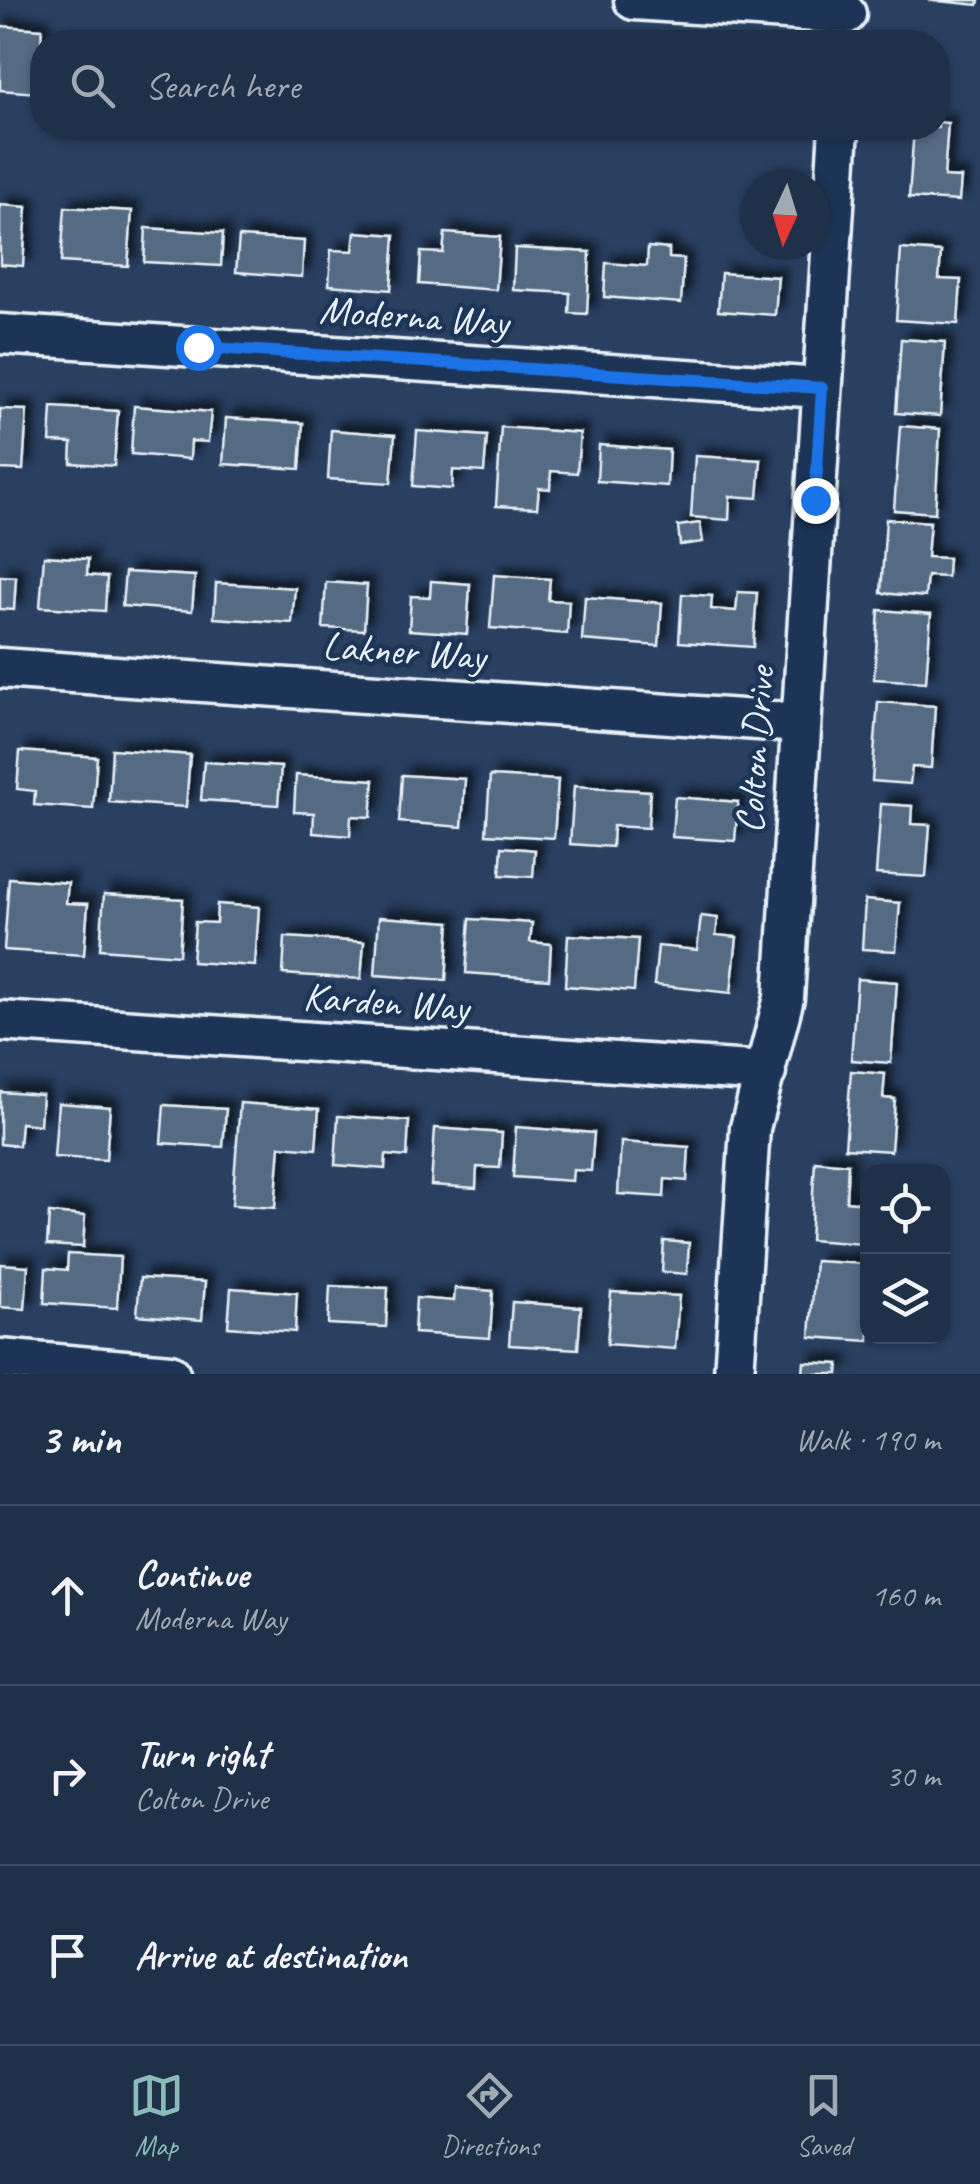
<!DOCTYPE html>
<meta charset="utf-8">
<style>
:root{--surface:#1f3049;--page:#2c3c53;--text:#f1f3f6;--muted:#a1a9b4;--line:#3c4b61;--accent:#8bbbb9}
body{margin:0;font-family:Caveat,sans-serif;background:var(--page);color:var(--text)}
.controls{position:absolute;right:30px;bottom:30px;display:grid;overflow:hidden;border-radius:20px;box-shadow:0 2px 8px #0004}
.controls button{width:90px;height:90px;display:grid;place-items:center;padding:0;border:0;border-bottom:2px solid var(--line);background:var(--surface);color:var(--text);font:50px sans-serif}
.compass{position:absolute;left:740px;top:170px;width:90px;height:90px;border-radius:50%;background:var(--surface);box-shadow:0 2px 8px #0004;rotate:184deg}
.stop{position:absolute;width:30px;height:30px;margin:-22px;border:8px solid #1a73e8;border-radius:50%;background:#fff}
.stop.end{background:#1a73e8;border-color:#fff;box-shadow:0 2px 10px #0008}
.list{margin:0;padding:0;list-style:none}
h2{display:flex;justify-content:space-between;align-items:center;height:130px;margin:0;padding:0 40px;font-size:42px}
h2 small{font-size:32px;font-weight:400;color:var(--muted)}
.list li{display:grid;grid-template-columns:65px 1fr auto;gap:30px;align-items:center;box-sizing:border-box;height:180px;padding:0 40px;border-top:2px solid var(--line)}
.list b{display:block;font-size:38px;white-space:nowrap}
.list p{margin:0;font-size:32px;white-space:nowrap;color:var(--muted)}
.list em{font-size:32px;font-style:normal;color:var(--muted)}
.icon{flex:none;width:55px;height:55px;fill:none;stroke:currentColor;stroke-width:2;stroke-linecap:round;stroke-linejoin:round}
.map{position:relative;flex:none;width:980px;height:1374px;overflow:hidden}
.search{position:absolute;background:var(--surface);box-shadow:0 2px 8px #0004;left:30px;right:30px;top:30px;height:110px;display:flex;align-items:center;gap:25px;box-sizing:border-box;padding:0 35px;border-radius:40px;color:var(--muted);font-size:38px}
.sheet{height:670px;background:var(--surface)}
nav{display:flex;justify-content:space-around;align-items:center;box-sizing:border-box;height:140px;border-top:2px solid var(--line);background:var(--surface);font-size:28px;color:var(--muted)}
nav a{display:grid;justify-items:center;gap:5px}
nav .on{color:var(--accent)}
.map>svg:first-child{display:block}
.building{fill:#556a83;stroke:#e8f1f8;stroke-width:2.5;filter:url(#shadow)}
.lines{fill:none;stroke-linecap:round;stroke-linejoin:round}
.minor-casing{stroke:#e8f1f8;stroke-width:45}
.minor{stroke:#1d3557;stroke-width:38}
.route{stroke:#1a73e8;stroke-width:12}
.labels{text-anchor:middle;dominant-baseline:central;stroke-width:9;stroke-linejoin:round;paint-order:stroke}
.street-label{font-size:40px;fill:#e8f1f8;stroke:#1d3557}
</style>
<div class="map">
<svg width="980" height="1374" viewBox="0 0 980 1374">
<defs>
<filter id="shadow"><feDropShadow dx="8" dy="-8" stdDeviation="5" flood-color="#0009"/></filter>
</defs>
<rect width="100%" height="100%" fill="#294061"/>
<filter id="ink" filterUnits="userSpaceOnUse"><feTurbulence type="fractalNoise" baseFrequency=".01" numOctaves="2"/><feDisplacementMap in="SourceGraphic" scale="20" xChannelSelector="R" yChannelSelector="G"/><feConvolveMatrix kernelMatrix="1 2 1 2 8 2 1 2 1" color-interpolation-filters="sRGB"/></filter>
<g filter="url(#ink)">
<!-- building -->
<path class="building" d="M928,0h51l-1,5z
M0,26l42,3 -5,64 -37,-3z
M938,122l10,1 -4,54 17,1 -2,23 -50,-3 5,-70h24z
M0,205l27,2 -4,59 -23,-2z
M65,207l67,4 -4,55 -67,-4z
M146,228l77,5 -2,33 -77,-4z
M355,232l40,3 -4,55 -62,-5 2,-35 22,1z
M445,233l55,4 -4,53 -77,-6 2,-32 22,1z
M239,237l65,4 -2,36 -66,-5z
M648,247l21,2v9l15,1 -3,44 -77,-6 2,-34 41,3z
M515,248l75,4 -3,62 -18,-1 1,-20 -57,-3z
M901,249l40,3 -2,27 22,1 -3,44 -62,-4z
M721,273l57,4 -3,38 -57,-4z
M901,339l44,3 -5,74 -44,-3z
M134,406l77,6 -3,30 -17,-1 -1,18 -59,-5z
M52,407l66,4 -4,55 -43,-3 1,-20 -22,-1z
M0,409l27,1 -4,60 -23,-1z
M226,418l77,5 -3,46 -77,-5z
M900,426l40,3 -5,84 -41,-3z
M501,427l79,6 -3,40 -26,-2 -1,18 -11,-1 -2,20 -41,-2z
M331,430l64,5 -4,48 -63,-4z
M417,431l70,5 -3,36 -31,-2 -1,19 -39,-3z
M599,445l70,5 -2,36 -70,-5z
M695,456l66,4 -3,38 -28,-2 -1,24 -38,-3z
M886,519l44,3 -3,35 21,1 -1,19 -20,-1 -2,21 -44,-4z
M700,523l3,19 -23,3 -2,-19z
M44,556l44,3 -1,16 20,2 -2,34 -65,-4z
M125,572l70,4 -3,35 -70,-5z
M494,575l56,4 -2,21 21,1 -2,33 -77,-6z
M0,576l16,1 -2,33 -14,-1z
M431,581l39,3 -3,50 -58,-4 2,-34 19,1z
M326,582l41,3 -3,45 -41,-2z
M216,583l79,5 -3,35 -78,-5z
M738,592l19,1 -4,54 -74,-5 3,-48 30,2 -1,13 25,2z
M585,597l77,6 -3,43 -77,-6z
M879,610l52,4 -5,68 -52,-3z
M878,702l57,4 -4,62 -19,-1 -2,17 -38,-3z
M112,749l78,6 -4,52 -77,-5z
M20,751l77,6 -4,52 -59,-4 1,-14 -18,-2z
M204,762l77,5 -3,38 -77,-5z
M296,775l78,5 -3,37 -20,-1 -1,20 -37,-3 1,-20 -20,-1z
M402,775l63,4 -3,48 -63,-5z
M490,776l68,4 -4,58 -68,-4z
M574,786l76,5 -2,37 -35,-2 -1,21 -42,-3z
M675,797l63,5 -3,39 -63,-4z
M881,804l31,2 -1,18 19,1 -4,52 -50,-3z
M502,847l33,3 -2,27 -33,-2z
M9,878l59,5 -2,20 22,1 -4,51 -80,-5z
M104,894l79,5 -4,56 -79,-6z
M865,900l35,3 -4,48 -34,-2z
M217,904l42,3 -4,59 -63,-4 3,-40 21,1z
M701,916l17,2 -2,17 21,2 -6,56 -77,-8 4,-39 39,4z
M379,917l71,5 -4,58 -71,-5z
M470,919l62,4 -2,19 21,2 -2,35 -83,-6z
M568,935l70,4 -4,52 -69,-5z
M285,937l79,5 -3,37 -78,-5z
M857,979l40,3 -6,81 -40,-3z
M851,1071l34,3 -2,24 12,1 -4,52 -46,-3z
M0,1092l42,3 -2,30 -19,-2 -2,23 -19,-2z
M58,1103l52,4 -4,53 -52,-3z
M240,1103l79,6 -3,40 -36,-3 -5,62 -43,-3z
M164,1105l62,4 -3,38 -62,-4z
M338,1116l71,5 -2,36 -21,-2 -1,14 -50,-4z
M516,1127l78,6 -3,38 -18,-1 -1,11 -59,-4z
M435,1128l67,5 -2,35 -23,-1 -1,21 -45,-3z
M621,1142l68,5 -2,34 -22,-2 -1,18 -46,-3z
M815,1161l33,3 -2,37 20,2 -3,41 -53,-4z
M49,1213l36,3 -2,31 -36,-2z
M664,1241l25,2 -2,31 -25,-2z
M68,1254l52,3 -3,51 -73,-5 2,-35 21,2z
M815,1261l53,3 1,77 -59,-4z
M0,1264l28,2 -3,43 -25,-2z
M140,1278l65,4 -3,38 -65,-5z
M330,1286l58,2 -2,39 -58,-3z
M231,1288l66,5 -2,39 -67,-5z
M455,1288l38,3 -3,47 -76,-5 2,-35 38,3z
M611,1292l68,4 -4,53 -68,-5z
M512,1302l69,5 -3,42 -69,-4z
M804,1362l35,2 -1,10h-35z"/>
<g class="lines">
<!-- minor casing -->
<g class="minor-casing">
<path id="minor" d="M634,0l212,14
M0,334l822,54
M0,668l801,55
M0,1021l766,51
M0,1359l170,15
M734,1374l16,-246 34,-130 55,-870"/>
</g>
<!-- minor -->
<use href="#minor" class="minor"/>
</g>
</g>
<g class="lines" filter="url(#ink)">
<!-- route -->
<path class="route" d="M198,347l624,41 -7,112"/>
</g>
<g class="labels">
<!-- street labels -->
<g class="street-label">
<text transform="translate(414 316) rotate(4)">Moderna Way</text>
<text transform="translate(404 651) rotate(4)">Lakner Way</text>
<text transform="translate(755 750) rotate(-86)">Colton Drive</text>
<text transform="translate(386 1002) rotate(4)">Karden Way</text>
</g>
</g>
</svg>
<div class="controls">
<button><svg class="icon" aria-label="locate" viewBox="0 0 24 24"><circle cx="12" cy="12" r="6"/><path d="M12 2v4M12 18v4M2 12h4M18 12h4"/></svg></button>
<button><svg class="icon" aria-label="layers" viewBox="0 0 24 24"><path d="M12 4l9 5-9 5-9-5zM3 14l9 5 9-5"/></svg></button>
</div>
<svg class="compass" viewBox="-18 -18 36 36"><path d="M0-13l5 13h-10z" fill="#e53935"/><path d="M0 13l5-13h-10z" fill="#a1a9b4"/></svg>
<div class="stop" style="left:198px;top:347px"></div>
<div class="stop end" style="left:815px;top:500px"></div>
<div class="search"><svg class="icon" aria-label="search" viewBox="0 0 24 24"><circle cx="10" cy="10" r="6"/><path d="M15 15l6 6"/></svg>Search here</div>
</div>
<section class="sheet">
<h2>3 min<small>Walk · 190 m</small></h2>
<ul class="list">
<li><svg class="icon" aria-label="ahead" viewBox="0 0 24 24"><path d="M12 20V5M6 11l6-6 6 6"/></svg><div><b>Continue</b><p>Moderna Way</p></div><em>160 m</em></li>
<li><svg class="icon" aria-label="right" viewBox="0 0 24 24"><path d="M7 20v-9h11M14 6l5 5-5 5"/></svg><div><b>Turn right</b><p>Colton Drive</p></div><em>30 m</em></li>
<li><svg class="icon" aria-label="arrive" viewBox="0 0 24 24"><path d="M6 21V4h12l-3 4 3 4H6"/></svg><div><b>Arrive at destination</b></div></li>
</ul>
</section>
<nav>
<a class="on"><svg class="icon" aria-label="map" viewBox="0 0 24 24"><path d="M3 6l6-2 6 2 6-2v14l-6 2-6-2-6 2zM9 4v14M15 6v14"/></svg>Map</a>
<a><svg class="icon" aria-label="directions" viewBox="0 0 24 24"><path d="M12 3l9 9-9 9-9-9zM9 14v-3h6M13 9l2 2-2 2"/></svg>Directions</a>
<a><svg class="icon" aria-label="saved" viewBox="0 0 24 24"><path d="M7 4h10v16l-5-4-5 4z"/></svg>Saved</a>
</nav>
